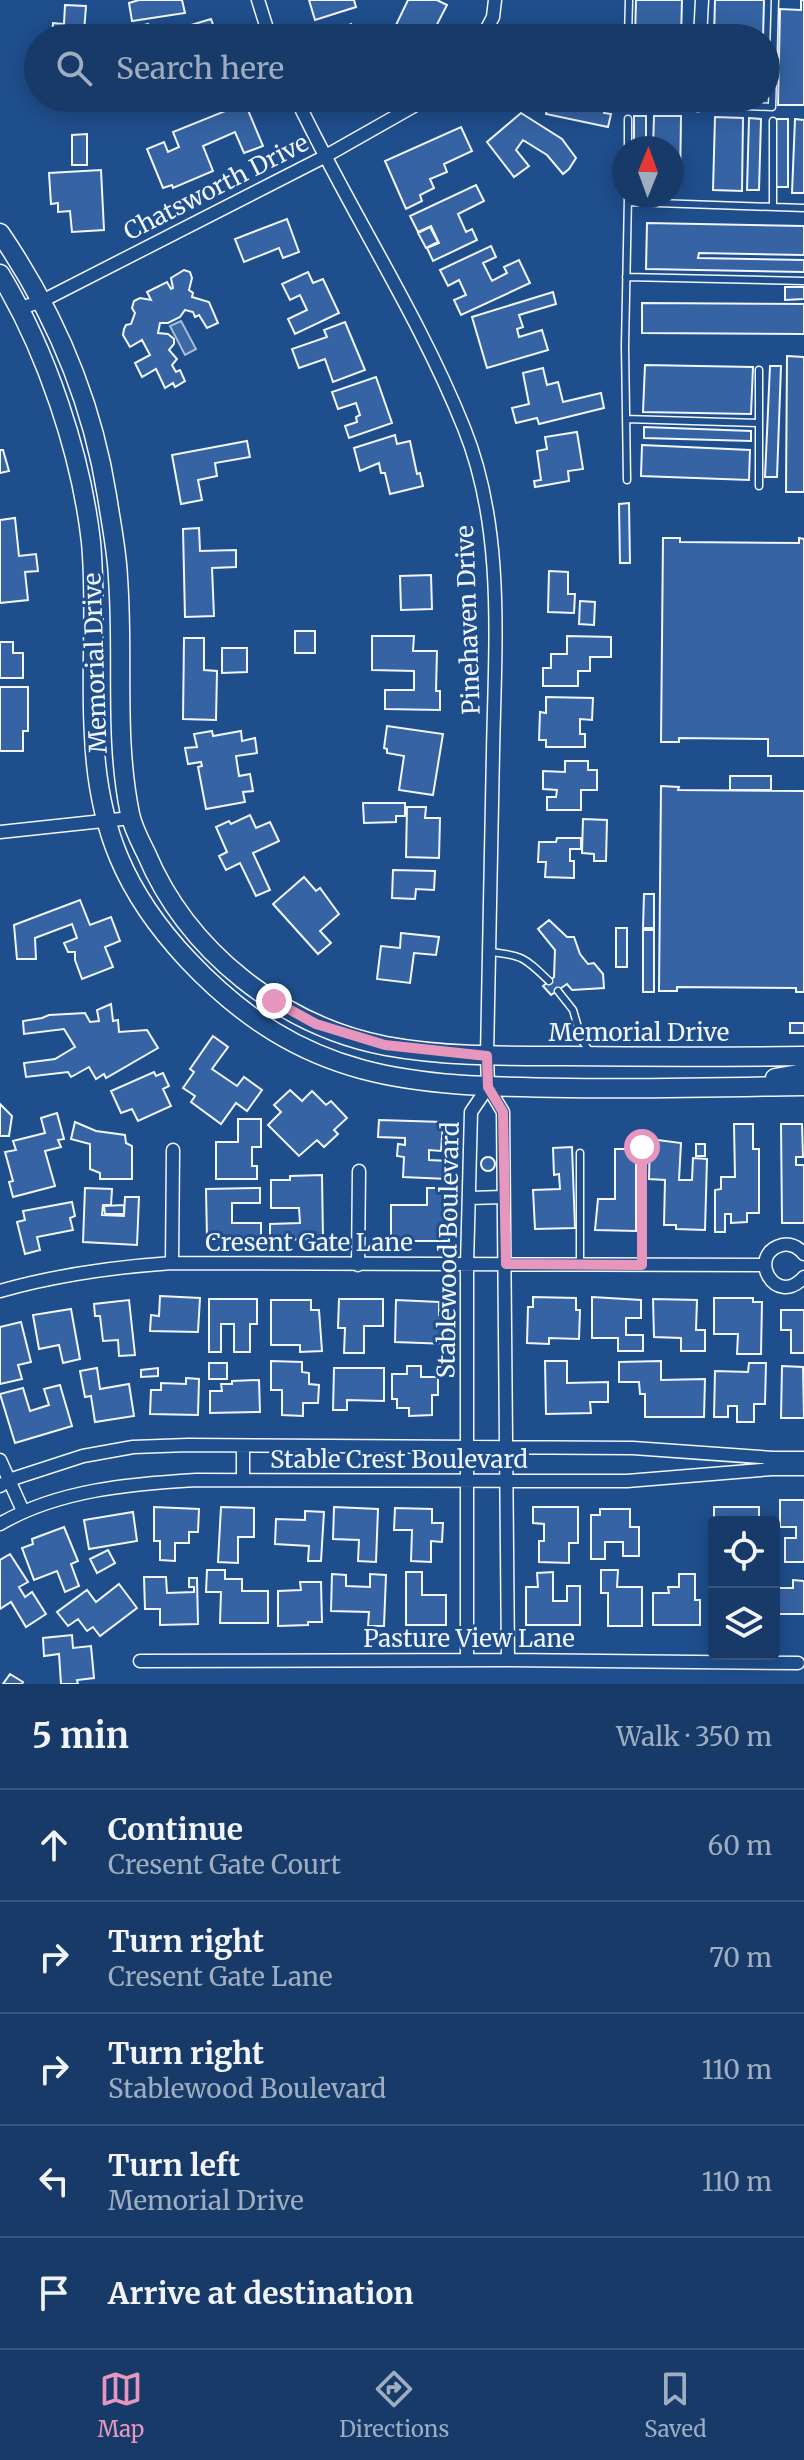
<!DOCTYPE html>
<meta charset="utf-8">
<style>
:root{--surface:#173a69;--page:#244571;--text:#f1f3f6;--muted:#9eadc0;--line:#36547d;--accent:#e797bd}
body{margin:0;font-family:Merriweather,serif;background:var(--page);color:var(--text)}
.controls{position:absolute;right:24px;bottom:24px;display:grid;overflow:hidden;border-radius:8px;box-shadow:0 4px 20px #0003}
.controls button{width:72px;height:72px;display:grid;place-items:center;padding:0;border:0;border-bottom:2px solid var(--line);background:var(--surface);color:var(--text);font:40px sans-serif}
.compass{position:absolute;left:612px;top:136px;width:72px;height:72px;border-radius:50%;background:var(--surface);box-shadow:0 4px 20px #0003;rotate:1deg}
.stop{position:absolute;width:24px;height:24px;margin:-18px;border:6px solid #e797bd;border-radius:50%;background:#fff}
.stop.end{background:#e797bd;border-color:#fff;box-shadow:0 2px 8px #0008}
.list{margin:0;padding:0;list-style:none}
h2{display:flex;justify-content:space-between;align-items:center;height:104px;margin:0;padding:0 32px;font-size:34px}
h2 small{font-size:26px;font-weight:400;color:var(--muted)}
.list li{display:grid;grid-template-columns:52px 1fr auto;gap:24px;align-items:center;box-sizing:border-box;height:112px;padding:0 32px;border-top:2px solid var(--line)}
.list b{display:block;font-size:30px;white-space:nowrap}
.list p{margin:0;font-size:26px;white-space:nowrap;color:var(--muted)}
.list em{font-size:26px;font-style:normal;color:var(--muted)}
.icon{flex:none;width:44px;height:44px;fill:none;stroke:currentColor;stroke-width:2;stroke-linecap:round;stroke-linejoin:round}
.map{position:relative;flex:none;width:804px;height:1684px;overflow:hidden}
.search{position:absolute;background:var(--surface);box-shadow:0 4px 20px #0003;left:24px;right:24px;top:24px;height:88px;display:flex;align-items:center;gap:20px;box-sizing:border-box;padding:0 28px;border-radius:44px;color:var(--muted);font-size:30px}
.sheet{height:664px;background:var(--surface)}
nav{display:flex;justify-content:space-around;align-items:center;box-sizing:border-box;height:112px;border-top:2px solid var(--line);background:var(--surface);font-size:22px;color:var(--muted)}
nav a{display:grid;justify-items:center;gap:4px}
nav .on{color:var(--accent)}
.map>svg:first-child{display:block}
.water{fill:#3b69a3;stroke:#a8bbd7;stroke-width:2}
.building{fill:#3563a3;stroke:#f2f6ff;stroke-width:2}
.lines{fill:none;stroke-linecap:round;stroke-linejoin:round}
.lane-casing{stroke:#f2f6ff;stroke-width:9}
.street-casing{stroke:#f2f6ff;stroke-width:15}
.secondary-casing{stroke:#f2f6ff;stroke-width:21}
.lane{stroke:#1f4e8c;stroke-width:6}
.street{stroke:#1f4e8c;stroke-width:12}
.secondary{stroke:#1f4e8c;stroke-width:18}
.route{stroke:#e797bd;stroke-width:10}
.labels{text-anchor:middle;dominant-baseline:central;stroke-width:6;stroke-linejoin:round;paint-order:stroke}
.street-label{font-size:24px;fill:#f2f6ff;stroke:#1f4e8c}
</style>
<div class="map">
<svg width="804" height="1684" viewBox="0 0 804 1684">
<rect width="100%" height="100%" fill="#1f4e8c"/>
<!-- water -->
<path class="water" d="M181,321l15,28 -11,6 -15,-29z"/>
<!-- building -->
<path class="building" d="M139,0h43l3,13 -53,8 -3,-18z
M309,0h45l2,7 -41,13z
M408,0h29l10,5 -17,33h-20l-4,-2 1,-3 -12,-6z
M636,0h46l-1,38h-46z
M715,0h49l-1,38h-49z
M801,0h3v105h-26l2,-96 21,1z
M65,5l21,1 -2,26 19,1v5h-51l1,-15 11,1z
M211,19l7,19h-52l13,-4 -1,-5z
M148,24l3,14h-28l-1,-7z
M351,24l6,14h-38z
M549,98h58l-3,15 7,1 -3,13 -62,-13z
M245,103l18,43 -19,7 -9,-21 -32,14 10,25 -40,17 -1,-3 -9,3 -16,-39 17,-7 4,10 11,-5 -6,-15z
M521,113l41,26 14,19 -7,11 -6,5 -16,-19 -24,-15 -7,10 13,16 -15,11 -27,-35z
M634,116h12v32h-12z
M654,116h27l-1,70h-8v-38h-19z
M715,117l28,1 -1,73 -29,-1z
M749,118l12,1 -2,71h-12z
M776,119h12v68h-12z
M795,119l9,1v73h-12z
M461,127l11,24 -28,13 3,8 -17,7 4,9 -14,7 2,6 -16,8 -21,-48z
M87,134v31h-15v-30z
M101,170l3,60 -32,2 -2,-21 -12,1v-9l-7,1 -2,-31z
M476,185l8,16 -26,13 8,18 6,-3 5,11 -44,21 -6,-13 12,-5 -8,-17 -13,6 -8,-16z
M287,219l12,33 -16,6 -4,-10 -35,14 -9,-23z
M647,223l157,3v29l-105,-2 -1,5 106,2v12l-158,-3z
M430,227l8,15 -12,6 -8,-15z
M491,246l5,11 -13,6 9,18 15,-8 -3,-6 15,-7 11,23 -69,32 -7,-15 12,-5 -7,-15 -11,6 -8,-16z
M184,270l6,2 2,6 -3,12 4,3 -1,4 17,5 9,21 -11,5 -8,-13 -4,2 -2,-5 -8,-2 -5,7 -12,6h-8l-2,10 10,1 6,5v5l-5,6 8,9 -5,6 4,7 4,-2 5,11 -10,6 -2,-4 -8,5 -9,-19 -14,8 -7,-14 15,-8 -8,-15 -12,7 -7,-12 1,-6 2,-4 5,-1 4,-11 -3,-5 2,-7 6,-3 11,2 -4,-8 20,-10 4,7 2,-1 -2,-10z
M308,272l5,11 10,-4 16,34 -44,21 -7,-15 19,-9 -7,-15 -10,5 -8,-16z
M785,287h19v12l-19,1z
M553,292l3,12 -37,11 4,12 -6,2 2,8 23,-7 6,20 -61,18 -15,-51z
M642,303l162,1v30l-162,-1z
M345,322l20,48 -32,12 -8,-23 -26,9 -7,-19 35,-12 -3,-7z
M787,356l17,1v135h-18z
M645,365l108,2 -2,47 -108,-2z
M770,366h11l-4,111h-12z
M543,368l4,17 11,-3 5,20 38,-9 3,15 -65,16 -2,-6 -21,5 -4,-15 17,-4 -6,-31z
M376,377l16,46 -43,15 -4,-12 12,-4 -1,-5 4,-2 -4,-12 -18,6 -6,-17z
M644,427l107,4v10l-107,-3z
M577,432l6,37 -15,2 1,10 -34,6 -1,-6 7,-1 -4,-29 10,-2 -2,-12z
M395,435l2,9 13,-3 7,33 3,-1 3,13 -33,8 -5,-21h-4l-2,-10 -19,8 -6,-23z
M247,441l3,16 -35,6 2,13 -19,4 4,20 -21,4 -9,-49z
M642,445l108,5 -1,30 -108,-4z
M0,450h3l6,21 -9,2z
M629,503l1,60h-10l-1,-59z
M15,518l4,38 17,-2 2,17 -13,1 3,28 -28,3v-83z
M199,528l1,23 36,-1v17l-24,1 2,48 -29,1 -2,-88z
M663,538h17v4l119,1v-5l5,1v217h-36v-17l-89,-1v4h-18z
M549,571l19,1v22h7l-1,19 -26,-1z
M431,575l1,34 -31,1 -1,-34z
M580,601l15,1 -1,23 -15,-1z
M295,631h20v22h-20z
M372,636h42l-1,15h24l-1,40h4v19l-55,-1v-19h29v-19l-42,-1z
M567,636l44,1v20h-21v14h-12v15h-35v-18h8v-14h16z
M184,638h20v32l13,1 -1,49 -33,-1z
M0,642h13v11h10v25h-23z
M222,648h25v24l-25,1z
M0,687h28v44h-5v20h-23z
M546,697l47,1 -1,22 -12,-1v15h5v13h-39v-7h-7l1,-28 6,1z
M387,726l56,8 -10,61 -34,-5 5,-34 -17,-3v-4l-3,-1z
M212,731l1,5 28,-5 1,10 13,-3 2,15 -21,3 3,20 11,-2 3,17 -10,1 2,10 -39,7 -8,-42 4,-1 -1,-4 -13,2 -3,-16 12,-1 -3,-13z
M565,761h23v9h9v20h-16v20h-34v-13h9l1,-7 -14,-1v-18l22,1z
M730,776h41v14h-41z
M661,786l18,1 -1,3 126,1v201h-8v-4l-119,-1v4h-18z
M363,803h42v13h-9v6l-32,1z
M407,807h19l-1,11h15l-1,40 -33,-1z
M250,815l6,13 14,-6 9,19 -26,12 17,37 -14,6 -16,-33 -14,7 -7,-14 8,-4 -11,-25 13,-6 2,3z
M583,819l24,1 -1,41h-12v-7l-12,-1z
M557,838h24v11h-11v12h4v17l-29,-1 1,-15h-8l1,-20h17z
M393,870l42,1 -1,19 -18,-1 -1,10 -23,-1z
M304,877l12,14 4,-3 19,26 -19,17 11,12 -13,11 -45,-50z
M644,894h10v34h-11z
M80,900l10,25 21,-8 9,24 -15,6 8,20 -31,12 -7,-19v-8h-7l-4,-9 13,-5 -5,-14 -37,14 1,21h-19l-3,-34z
M549,920l18,17h7l6,17 8,10 6,-1 9,11 1,14 -32,2 -5,-6 -16,11 -8,-9 11,-9 1,-27 -17,-21z
M616,928h11v39h-11z
M643,930h11v62h-11z
M401,933l38,4 -3,18 -22,-2 -4,30 -33,-4 4,-33 19,2z
M111,1004l2,17 5,-1 1,12 28,-2 11,18 -52,30 -2,-4 -8,5 -7,-12 -18,10 -3,-5 -42,5 -2,-14 31,-4 20,-12 -11,-18 -40,5 -1,-13 19,-3 7,-3 36,-2 5,9 9,-1 -2,-11z
M790,1023h14v10h-14z
M213,1036l15,11 -16,22 25,17 7,-9 18,13 -15,21 -11,-8 -15,21 -30,-22 4,-6 -12,-8 11,-16 -4,-3z
M154,1072l2,4 7,-3 6,13 -6,3 8,17 -33,15 -6,-12 -11,4 -10,-22z
M290,1090l12,11 10,-10 14,14 5,-4 16,17 -13,12 4,4 -14,13 -7,-7 -18,16 -31,-31 13,-13 -7,-7z
M0,1104l12,12 -3,20h-9z
M57,1113l7,26 -6,1 3,7 -16,4 10,35 -42,11 -4,-15 4,-1 -8,-29 11,-2 -3,-9 32,-8 -4,-15z
M238,1119h23v28h-9v19h5v13h-41v-37h22z
M379,1120l64,2 -2,29 -12,-1v10l19,1 -1,18 -44,-2 1,-20 -7,-1 1,-12 7,1v-7l-27,-1z
M75,1122l21,9 29,4 1,8 6,3v33h-32v-6l-10,-4v-25l-19,-5z
M734,1124h19v25h6v64h-12v9l-16,1v-9h-6v18h-10v-42l6,-1v-12h14z
M781,1124h21l1,33h-7v8h8v58h-22z
M650,1139l31,4 -2,37h13l1,-22 14,1 -2,71 -29,-1v-4h-12l1,-45 -16,-1z
M696,1144h9v12h-9z
M572,1147l3,81 -40,1 -2,-39 27,-1 -1,-15 -5,1 -1,-27z
M615,1149h21v82l-41,-1 3,-31h17z
M481 1164a7 7 0 1 1 14 0a7 7 0 1 1-14 0Z
M322,1175l1,64 -53,1v-16l30,-1 -1,-15h-28v-28h19v-4z
M85,1188l27,1 -1,16h-8l-1,10 22,1 1,-19h14l-2,48 -54,-3z
M260,1188v15h-28v20h29v16h-54l-1,-50z
M427,1188h22v53h-58v-36h36z
M72,1202l3,14 -5,2 3,12 -36,7 3,13 -15,4 -8,-32 8,-2 -2,-9z
M124,1205v9h-19l-1,-8z
M160,1296l40,2 -2,34 -48,-1 1,-16 8,1z
M533,1297l43,1v12h4l-1,29 -30,-1v6l-22,-1 1,-36h5z
M592,1297l49,3v18h-15v17h17v16h-25v-13h-26z
M714,1298h39v4h9l-1,52h-24l1,-20h-24z
M209,1299h48v25h-7v28h-16v-28h-13v28h-12z
M339,1299h44v27h-19v27h-20l1,-25h-7z
M653,1299l44,1 -1,30h9v21h-24v-13l-27,-1z
M129,1300l6,55 -16,1 -1,-16 -15,1 -3,-25h-5l-1,-12z
M271,1300h40v10h8l3,41 -22,1v-7h-29z
M396,1300l43,2v13l10,1 -1,28 -53,-2z
M71,1309l9,50 -17,4 -4,-18 -20,4 -6,-34z
M781,1310h23v43h-13v-23h-10z
M21,1322l10,40 -13,3 4,14 -22,5v-57z
M271,1361l31,1v10l7,1v11l10,1 -1,18h-15v13l-21,-1v-25h-11z
M545,1361h22v22l41,-1v20h-18l1,11 -45,1z
M661,1361v19l44,-1 -1,38h-59v-23h-5l-1,-12h-20v-20z
M209,1363h18v16h-18z
M749,1363h17l-1,41h-11v18h-17v-16h-9v11h-14l1,-46 33,1z
M407,1366h14v11h17v18h-6v20l-23,1v-8h-12v-9h-5v-25h15z
M782,1366l21,1 1,51h-23z
M97,1368l3,21 29,-5 5,32 -39,6 -4,-26 -6,1 -5,-26z
M158,1368v8l-17,1v-7z
M334,1368h50v33l-37,-1v10h-14z
M186,1378l13,1 -1,36 -48,-1 1,-24h10v-7l25,1z
M259,1380l1,32 -50,1v-22h12l-1,-7h11v-3z
M60,1385l12,41 -57,17 -15,-49 23,-6 7,23 19,-6 -5,-16z
M780,1500h24v62h-19v-24h11v-11h-16z
M154,1507l45,2 -1,23h-9v11h-14v18l-15,-1v-19h-6z
M221,1507l33,1v29h-16v26l-20,-1z
M334,1507l44,2 -2,53 -18,-1 1,-21 -26,-1z
M533,1507h45v36h-9v20l-30,-1v-21h5v-17l-11,-1z
M714,1507h45v15h-45z
M395,1508l37,1v14h11l-1,19 -11,-1v21l-20,-1 1,-31h-18z
M600,1509h30v18h9v29h-16v-14h-18v17h-14v-44h9z
M305,1511l19,1 -3,49h-13l1,-15 -34,-2 1,-25 29,1z
M133,1512l4,29 -48,8 -5,-29z
M64,1527l14,34 -7,3 8,22 -14,6 -8,-21 -23,9 -12,-32 11,-4 -1,-5z
M108,1550l7,13 -18,10 -7,-14z
M10,1554l18,28 -9,5 6,10 7,-5 14,22 -20,13 -15,-25 -11,7v-49z
M207,1570h18v9h17v12h26v32h-48l1,-31h-15z
M601,1570h17l-1,17h25v39h-34v-33h-7z
M406,1572h16v23h24v30h-40z
M553,1572v29h14v-15h13v39h-54v-38h12l-1,-14z
M332,1574l14,1v11l24,1v-13l16,1 -2,51h-16l1,-14 -38,-1z
M679,1574h16v26h5v25h-47v-32h16l-1,-6h11z
M144,1577h22l1,16 27,-1v-5h-5v-9h8l1,46 -38,1v-16h-15z
M793,1580l11,1v33h-25v-26h14z
M300,1582h21l1,40h-14v3l-30,1v-35l23,-1z
M119,1584l18,24 -37,28 -7,-9 -6,4 -9,-12 -10,7 -11,-14 30,-22 9,12z
M72,1635l1,13 18,-2 3,32 -17,2 1,4h-17l-2,-30 -15,2 -1,-18z
M10,1674l13,8 -1,2h-19z"/>
<g class="lines">
<!-- lane casing -->
<g class="lane-casing">
<path id="lane" d="M628,38l1,-38
M628,98v3l144,6 3,-107
M628,148v-29
M628,202l176,6
M773,207v-86
M626,277l178,4
M626,419l132,4
M627,480l-2,-134 3,-150
M759,486v-116
M489,952c34,3 36,6 60,29
M558,991l15,19 9,31 10,13
M642,1147v118
M580,1265v-112"/>
</g>
<!-- street casing -->
<g class="street-casing">
<path id="street" d="M258,0l12,38
M482,38l11,-21 2,-17
M700,38l2,-38
M296,98c53,112 122,215 168,330 41,101 31,217 29,324 -2,101 -4,202 -6,304l1,31 15,25 5,548
M698,105v-7
M21,308l21,-7 282,-144 104,-59
M0,832l131,-14
M470,1198l33,-1
M804,1254c-6,-7 -13,-11 -22,-9 -36,9 -7,64 22,32
M172,1263l1,-113
M358,1265l1,-94
M0,1291c56,-16 114,-24 172,-28l593,2
M243,1447v33
M0,1460l23,51
M0,1486l9,-6 74,-24 50,-9 55,-2 445,3 140,10h31
M0,1524c58,-34 129,-40 196,-44l431,1 145,-12h32
M467,1660v-396l4,-152 17,-25
M140,1661l368,-1 290,3"/>
</g>
<!-- secondary casing -->
<g class="secondary-casing">
<path id="secondary" d="M0,233c54,79 92,168 107,263 4,27 10,55 11,82 6,80 -4,158 12,236 3,14 10,27 16,39 41,98 136,173 240,193 60,11 121,10 181,10 79,1 158,1 237,0
M0,274c46,76 81,179 91,268 6,64 -1,130 3,194 4,92 31,157 94,224 116,123 222,126 380,128 79,1 157,-1 236,-2
M775,1078l29,-5"/>
</g>
<!-- lane -->
<use href="#lane" class="lane"/>
<!-- street -->
<use href="#street" class="street"/>
<!-- secondary -->
<use href="#secondary" class="secondary"/>
</g>
<g class="lines">
<!-- route -->
<path class="route" d="M274,1001l42,23 69,21 102,11 1,31 15,25 3,152 136,1v-118"/>
</g>
<g class="labels">
<!-- street labels -->
<g class="street-label">
<text transform="translate(216 187) rotate(-27)">Chatsworth Drive</text>
<text transform="translate(468 620) rotate(-92)">Pinehaven Drive</text>
<text transform="translate(95 663) rotate(-92)">Memorial Drive</text>
<text x="639" y="1032">Memorial Drive</text>
<text x="309" y="1242">Cresent Gate Lane</text>
<text transform="translate(448 1250) rotate(-89)">Stablewood Boulevard</text>
<text x="399" y="1459">Stable Crest Boulevard</text>
<text x="469" y="1638">Pasture View Lane</text>
</g>
</g>
</svg>
<div class="controls">
<button><svg class="icon" aria-label="locate" viewBox="0 0 24 24"><circle cx="12" cy="12" r="6"/><path d="M12 2v4M12 18v4M2 12h4M18 12h4"/></svg></button>
<button><svg class="icon" aria-label="layers" viewBox="0 0 24 24"><path d="M12 4l9 5-9 5-9-5zM3 14l9 5 9-5"/></svg></button>
</div>
<svg class="compass" viewBox="-18 -18 36 36"><path d="M0-13l5 13h-10z" fill="#e53935"/><path d="M0 13l5-13h-10z" fill="#9eadc0"/></svg>
<div class="stop" style="left:642px;top:1147px"></div>
<div class="stop end" style="left:274px;top:1001px"></div>
<div class="search"><svg class="icon" aria-label="search" viewBox="0 0 24 24"><circle cx="10" cy="10" r="6"/><path d="M15 15l6 6"/></svg>Search here</div>
</div>
<section class="sheet">
<h2>5 min<small>Walk · 350 m</small></h2>
<ul class="list">
<li><svg class="icon" aria-label="ahead" viewBox="0 0 24 24"><path d="M12 20V5M6 11l6-6 6 6"/></svg><div><b>Continue</b><p>Cresent Gate Court</p></div><em>60 m</em></li>
<li><svg class="icon" aria-label="right" viewBox="0 0 24 24"><path d="M7 20v-9h11M14 6l5 5-5 5"/></svg><div><b>Turn right</b><p>Cresent Gate Lane</p></div><em>70 m</em></li>
<li><svg class="icon" aria-label="right" viewBox="0 0 24 24"><path d="M7 20v-9h11M14 6l5 5-5 5"/></svg><div><b>Turn right</b><p>Stablewood Boulevard</p></div><em>110 m</em></li>
<li><svg class="icon" aria-label="left" viewBox="0 0 24 24"><path d="M17 20v-9H6M10 6l-5 5 5 5"/></svg><div><b>Turn left</b><p>Memorial Drive</p></div><em>110 m</em></li>
<li><svg class="icon" aria-label="arrive" viewBox="0 0 24 24"><path d="M6 21V4h12l-3 4 3 4H6"/></svg><div><b>Arrive at destination</b></div></li>
</ul>
</section>
<nav>
<a class="on"><svg class="icon" aria-label="map" viewBox="0 0 24 24"><path d="M3 6l6-2 6 2 6-2v14l-6 2-6-2-6 2zM9 4v14M15 6v14"/></svg>Map</a>
<a><svg class="icon" aria-label="directions" viewBox="0 0 24 24"><path d="M12 3l9 9-9 9-9-9zM9 14v-3h6M13 9l2 2-2 2"/></svg>Directions</a>
<a><svg class="icon" aria-label="saved" viewBox="0 0 24 24"><path d="M7 4h10v16l-5-4-5 4z"/></svg>Saved</a>
</nav>
